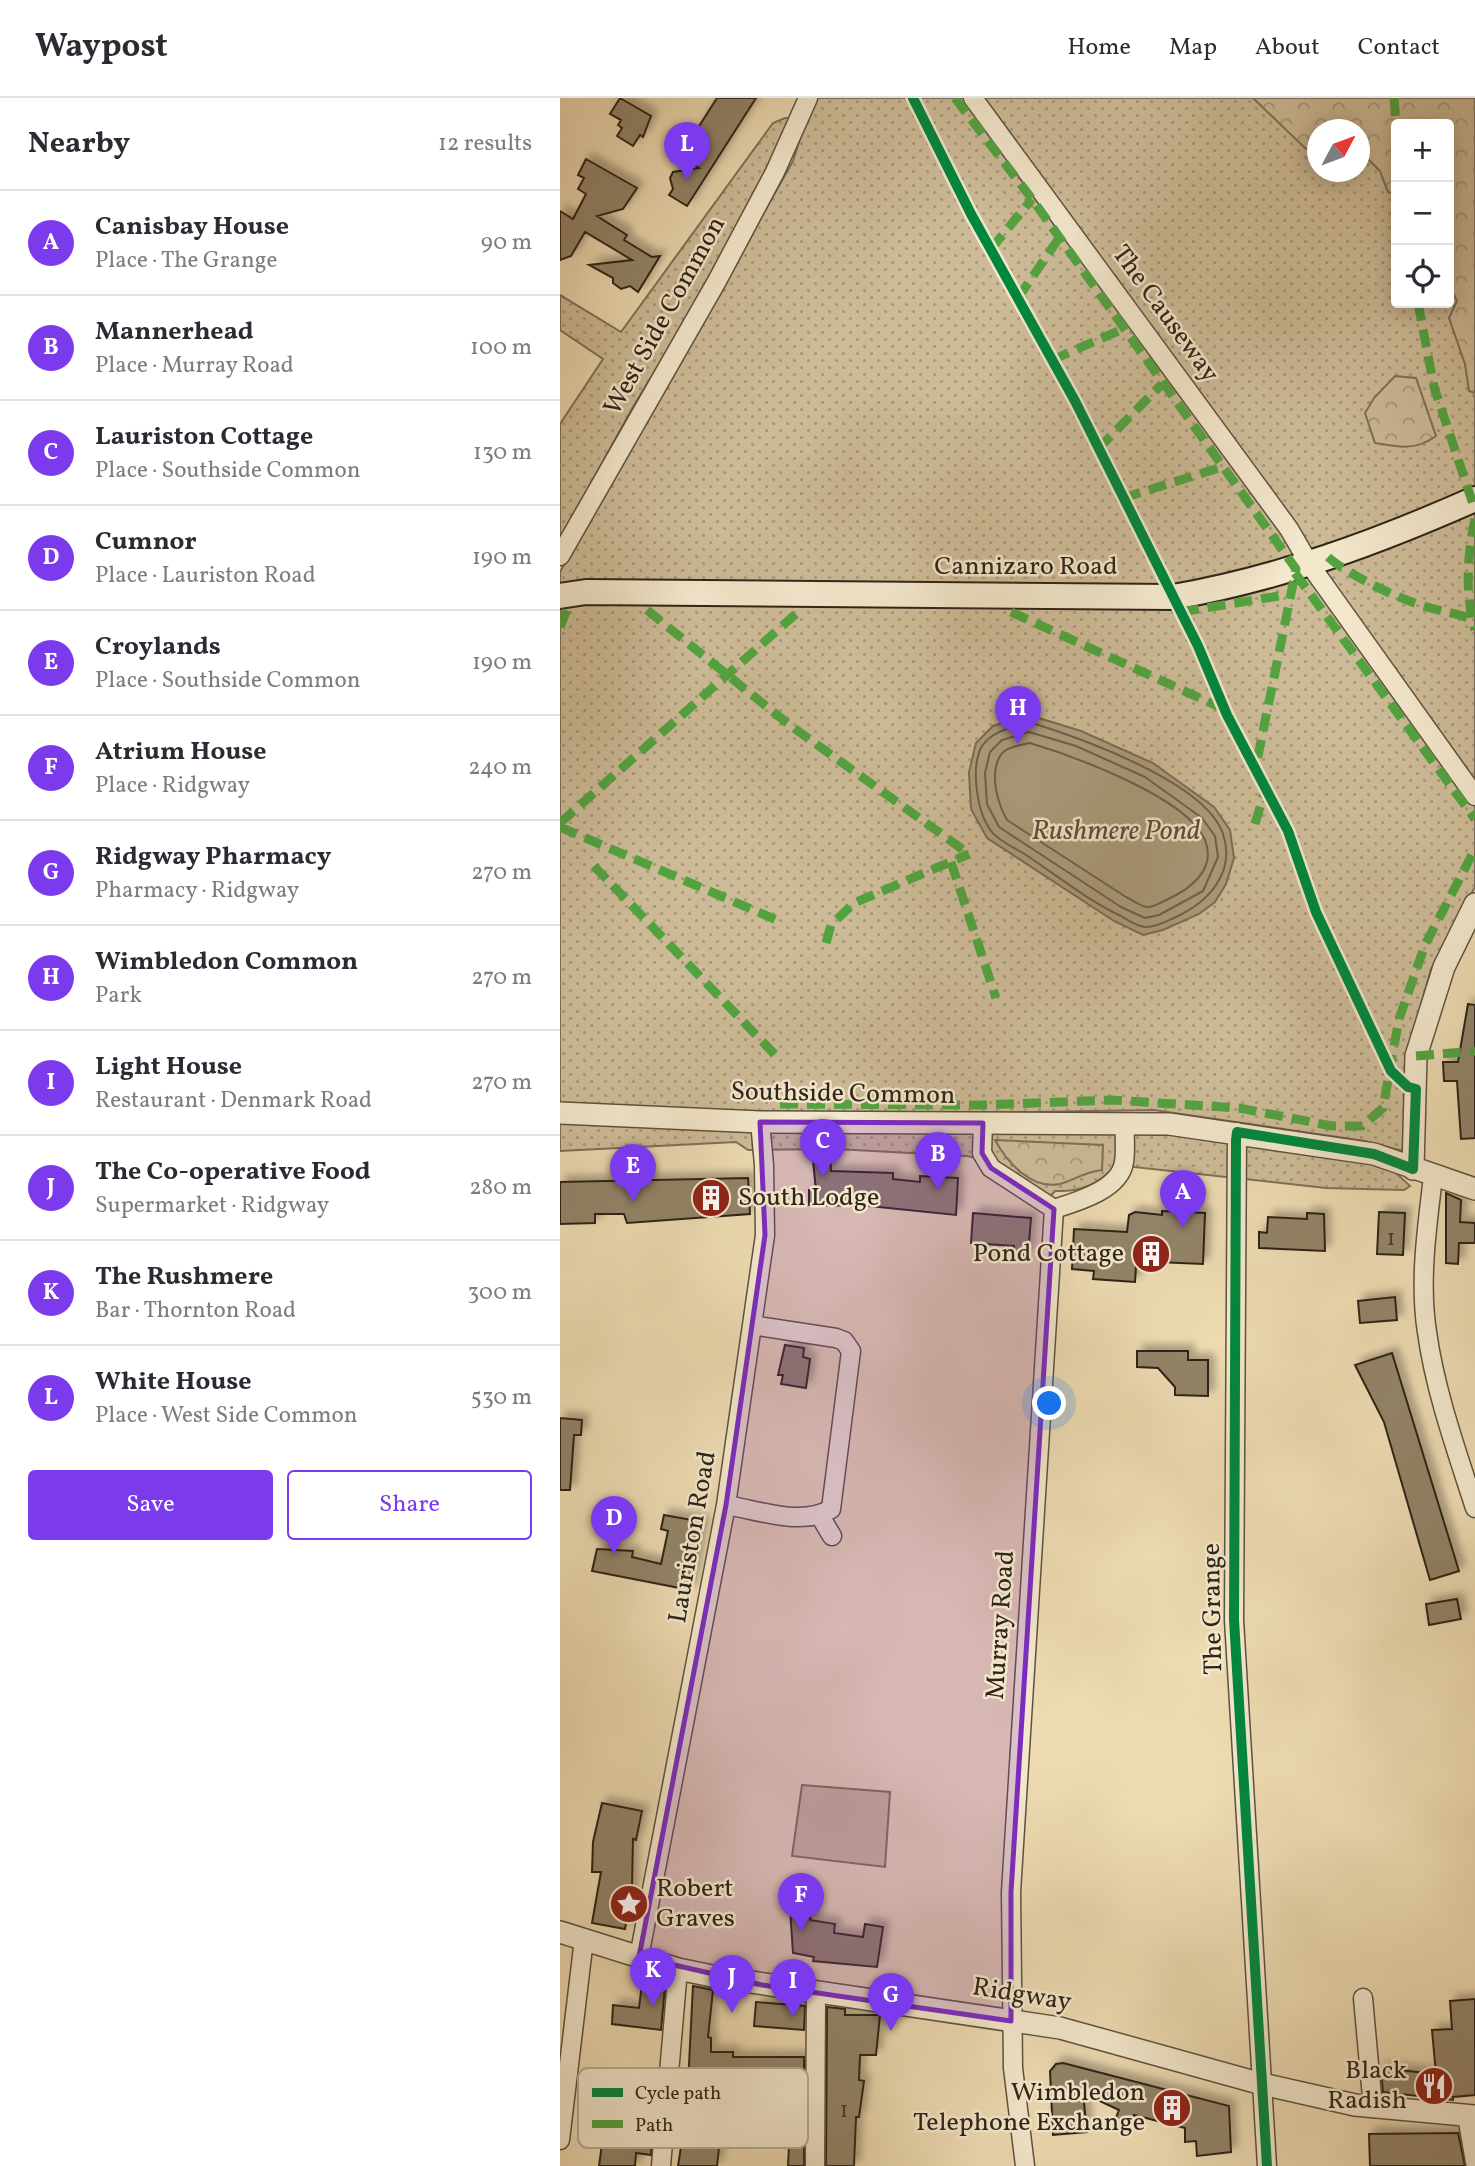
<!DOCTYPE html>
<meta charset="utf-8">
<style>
:root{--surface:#fff;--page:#f2f2f3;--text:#2b2b33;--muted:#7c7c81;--line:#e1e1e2;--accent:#7c3aed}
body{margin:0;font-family:Vollkorn,serif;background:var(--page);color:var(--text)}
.controls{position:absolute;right:21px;top:21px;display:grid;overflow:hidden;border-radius:7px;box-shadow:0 4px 18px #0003}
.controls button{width:63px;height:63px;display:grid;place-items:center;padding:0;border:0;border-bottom:2px solid var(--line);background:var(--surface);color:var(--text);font:35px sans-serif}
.compass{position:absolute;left:747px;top:21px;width:63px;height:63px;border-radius:50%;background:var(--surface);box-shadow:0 4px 18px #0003;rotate:49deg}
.you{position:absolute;left:490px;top:1306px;width:24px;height:24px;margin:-18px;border:5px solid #fff;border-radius:50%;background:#1a73e8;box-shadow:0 0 0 10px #1a73e833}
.badge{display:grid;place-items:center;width:46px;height:46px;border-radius:50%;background:var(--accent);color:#fff;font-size:23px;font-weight:700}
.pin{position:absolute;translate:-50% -58px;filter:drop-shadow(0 2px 4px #0008)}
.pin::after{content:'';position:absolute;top:37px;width:24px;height:21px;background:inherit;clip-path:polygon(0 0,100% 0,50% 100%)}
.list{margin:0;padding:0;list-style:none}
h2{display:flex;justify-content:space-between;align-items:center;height:91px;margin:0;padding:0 28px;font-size:30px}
h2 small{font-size:23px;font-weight:400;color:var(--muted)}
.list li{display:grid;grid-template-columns:46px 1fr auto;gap:21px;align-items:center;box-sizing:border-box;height:105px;padding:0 28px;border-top:2px solid var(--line)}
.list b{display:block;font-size:26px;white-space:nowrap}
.list p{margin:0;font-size:23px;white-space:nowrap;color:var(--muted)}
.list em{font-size:23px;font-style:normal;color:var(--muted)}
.actions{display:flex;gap:14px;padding:21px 28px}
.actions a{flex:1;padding:16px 0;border:2px solid var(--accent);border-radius:7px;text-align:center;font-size:24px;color:var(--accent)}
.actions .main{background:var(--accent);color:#fff}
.icon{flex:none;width:38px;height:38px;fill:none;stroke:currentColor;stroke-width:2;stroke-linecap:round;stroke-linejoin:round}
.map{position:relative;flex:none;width:915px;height:2068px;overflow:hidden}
header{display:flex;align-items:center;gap:42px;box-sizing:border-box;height:98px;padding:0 35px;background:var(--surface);border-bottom:2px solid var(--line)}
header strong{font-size:33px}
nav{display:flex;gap:38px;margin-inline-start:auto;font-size:24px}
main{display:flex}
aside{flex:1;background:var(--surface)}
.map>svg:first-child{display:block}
.grass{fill:url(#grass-dots);stroke:#7e7058;stroke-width:2;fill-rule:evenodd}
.forest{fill:url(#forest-crowns);stroke:#7e7058;stroke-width:2}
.pitch{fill:#cdbb97;stroke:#7e7058;stroke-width:2}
.water{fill:#ac9c7d;stroke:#7a6c55;stroke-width:2}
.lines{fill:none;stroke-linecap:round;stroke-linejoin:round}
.shore{stroke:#6e604a;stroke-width:2}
.building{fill:#928368;stroke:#2f2418;stroke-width:2;filter:url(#shadow)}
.pedestrian-casing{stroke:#5e523e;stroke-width:16}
.minor-casing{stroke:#5e523e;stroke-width:21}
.tertiary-casing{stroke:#5e523e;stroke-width:24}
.secondary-casing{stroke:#2f2418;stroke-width:28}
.pedestrian{stroke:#f3e7cc;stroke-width:12}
.minor{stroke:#f3e7cc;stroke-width:18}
.tertiary{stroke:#f3e7cc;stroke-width:21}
.secondary{stroke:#f3e7cc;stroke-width:24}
.quiet{stroke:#52a340;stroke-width:9;stroke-dasharray:18 9;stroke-linecap:butt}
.cycleway-casing{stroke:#f3e7cc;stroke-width:15}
.cycleway{stroke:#00873e;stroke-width:10}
.marked{fill:#7b2cbf;fill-opacity:0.2;stroke:#7b2cbf;stroke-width:5;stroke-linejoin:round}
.labels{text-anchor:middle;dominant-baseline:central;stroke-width:5;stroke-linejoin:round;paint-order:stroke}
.number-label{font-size:23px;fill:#483c2c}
.street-label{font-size:26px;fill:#2f2418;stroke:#f3e7cc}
.poi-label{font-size:26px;fill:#2f2418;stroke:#f3e7cc;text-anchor:end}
.water-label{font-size:28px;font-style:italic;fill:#5b4e3b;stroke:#f3e7cc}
.key{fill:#f3e7cc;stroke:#b8ac96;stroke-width:2}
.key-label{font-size:19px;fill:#2f2418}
</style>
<header>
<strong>Waypost</strong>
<nav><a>Home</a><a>Map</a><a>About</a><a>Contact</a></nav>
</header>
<main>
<aside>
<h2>Nearby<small>12 results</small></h2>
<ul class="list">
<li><span class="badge">A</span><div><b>Canisbay House</b><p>Place · The Grange</p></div><em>90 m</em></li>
<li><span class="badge">B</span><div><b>Mannerhead</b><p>Place · Murray Road</p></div><em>100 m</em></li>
<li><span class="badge">C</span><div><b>Lauriston Cottage</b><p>Place · Southside Common</p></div><em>130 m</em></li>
<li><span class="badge">D</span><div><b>Cumnor</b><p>Place · Lauriston Road</p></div><em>190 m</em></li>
<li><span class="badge">E</span><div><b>Croylands</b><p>Place · Southside Common</p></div><em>190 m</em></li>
<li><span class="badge">F</span><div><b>Atrium House</b><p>Place · Ridgway</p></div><em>240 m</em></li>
<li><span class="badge">G</span><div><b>Ridgway Pharmacy</b><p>Pharmacy · Ridgway</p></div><em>270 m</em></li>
<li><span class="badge">H</span><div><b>Wimbledon Common</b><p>Park</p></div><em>270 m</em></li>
<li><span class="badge">I</span><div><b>Light House</b><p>Restaurant · Denmark Road</p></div><em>270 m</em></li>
<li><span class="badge">J</span><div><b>The Co-operative Food</b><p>Supermarket · Ridgway</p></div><em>280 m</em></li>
<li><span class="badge">K</span><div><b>The Rushmere</b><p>Bar · Thornton Road</p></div><em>300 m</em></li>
<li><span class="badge">L</span><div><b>White House</b><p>Place · West Side Common</p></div><em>530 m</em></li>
</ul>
<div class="actions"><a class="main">Save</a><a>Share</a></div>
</aside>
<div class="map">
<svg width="915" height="2068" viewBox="0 0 915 2068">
<defs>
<pattern id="grass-dots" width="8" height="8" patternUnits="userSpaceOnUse" patternTransform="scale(1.75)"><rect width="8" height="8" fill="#cdbb97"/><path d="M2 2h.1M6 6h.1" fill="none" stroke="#a7987a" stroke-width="1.8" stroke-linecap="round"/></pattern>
<pattern id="forest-crowns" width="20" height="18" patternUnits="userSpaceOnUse" patternTransform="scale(1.75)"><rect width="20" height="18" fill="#cdbb97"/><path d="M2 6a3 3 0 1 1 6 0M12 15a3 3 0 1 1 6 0" fill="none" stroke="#a7987a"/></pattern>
<filter id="shadow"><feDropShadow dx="6" dy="-6" stdDeviation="3.5" flood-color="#0004"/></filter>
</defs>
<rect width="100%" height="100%" fill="#eddab1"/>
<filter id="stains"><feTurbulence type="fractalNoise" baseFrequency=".00286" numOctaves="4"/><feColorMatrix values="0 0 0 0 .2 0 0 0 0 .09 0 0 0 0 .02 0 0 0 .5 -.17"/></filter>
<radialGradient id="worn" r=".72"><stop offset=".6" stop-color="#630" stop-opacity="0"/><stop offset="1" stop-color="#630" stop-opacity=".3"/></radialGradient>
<!-- grass -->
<path class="grass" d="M253,0h662v789l-44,82 -15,54 -13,128 -38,-10 -211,-31 -374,6 -220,-9v-535l233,-411zM836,26h53v179h-53zM758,32h42v42h-42z
M225,20h9l-82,159 -79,130 -73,132v-115l43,-65 -43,-29v-35l61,37 152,-209z
M0,1024l625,13 185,27 25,10 15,14 -6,4 -78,-2 -210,-23c-16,19 -35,27 -61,26l-6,7 -52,-35 -30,-7 -132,-7 -87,1 -12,-8 -176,9z"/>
<!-- forest -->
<path class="forest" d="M693,0h222v295l-6,-2 -4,-27 -16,-46 8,-17 -8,-16v-161h-53v70l-8,-2 -8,-21 -20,-20v-21h-42l-1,18 -11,1z
M835,278l21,2 20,58c-20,15 -38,11 -61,7l-10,-30 9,-15z
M435,1042l108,5 -1,25c-18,2 -27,10 -42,14 -29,6 -53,-22 -65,-44z"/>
<!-- pitch -->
<path class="pitch" d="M242,1687l88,7 -5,75 -93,-11z"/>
<!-- water -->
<path class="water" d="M469,617l52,16 72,32 61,44 16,23 4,28 -8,26 -11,18 -16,12 -36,16 -20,5 -29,-14 -127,-83 -16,-29 -2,-37 7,-29 17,-17z"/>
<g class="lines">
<!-- shore -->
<path class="shore" d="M469,624c49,15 177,60 194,112 13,39 -15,68 -47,83 -9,4 -20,10 -30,10 -8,0 -18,-7 -25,-11 -34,-16 -66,-42 -98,-63 -10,-6 -24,-12 -31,-21 -15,-18 -22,-65 -10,-86 10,-15 31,-19 47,-24z
M469,634l47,14 69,31 57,41 13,18 3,21 -15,34 -44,24 -14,3 -24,-11 -122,-80 -12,-23 -2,-31 5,-21 12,-12z
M470,645c43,13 157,54 175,97 12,30 -16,50 -39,60 -6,3 -14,8 -20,7 -7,-2 -14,-7 -20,-10l-119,-77c-9,-16 -18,-45 -7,-64 5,-9 21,-11 30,-13z"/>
</g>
<!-- building -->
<path class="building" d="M60,0l31,18 -8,21 -3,-2 -7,11 -16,-10 5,-8 -4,-3 3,-5 -11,-6z
M157,0h39l-69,108 -18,-11 4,-6 -3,-11 3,-6 26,-4 -19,-12z
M26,61l51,29 -14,21 -26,7 30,19 -3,5 28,17 8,-1 -22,36 -8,-6 -9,3 -8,-6v-5l-24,-13 43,-5 -47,-28 -14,24 -11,4v-49l13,8 13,-25 -8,-5 6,-11 -6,-3z
M908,906l7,1v133l-14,1 -4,-58h-13l-1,-19h15z
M252,1053l18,1 1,19 62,2v6l27,3v-6l38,2 -2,37 -87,-9 -60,-1v-15h7z
M188,1080l2,36 -123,9 -3,-9h-29v9l-35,1v-42z
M886,1095l15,7 -1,22 15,1v20h-16l-1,21 -12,-1z
M602,1113l43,2 -2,51 -46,-2v6l-21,-1 -1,15 -42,-3 1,-8 -22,-2 2,-40 53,3 2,-17 6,-3 27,3z
M819,1114l26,1 -2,42 -26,-1z
M413,1115l58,5 -3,37 -14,-1v-8l-43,-3z
M747,1115l17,1 1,37 -66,-3v-16l8,1 1,-16 39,2z
M835,1199l2,23 -37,3 -2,-22z
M225,1247l19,3 -1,9 7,2 -4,29 -25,-4 2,-9h-5z
M577,1253h51v9h20v36l-33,-1v-8l-17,-19 -21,-1z
M832,1255l67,218 -29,9 -46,-158 -29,-57z
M0,1320l22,2 -1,15h-7l-4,55h-10z
M104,1417l39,7 -13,68 -98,-19 5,-22 36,2 -1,6 29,7 7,-33 -7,-2z
M897,1501l4,20 -32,6 -3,-21z
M42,1705l40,8 -6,29 -3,-1 -1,48 -7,42 -33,-6 9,-51h-9l1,-30z
M230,1810l21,4 -1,8 25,4 -1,9 29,4 2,-13 18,3 -6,40 -64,-6 1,-4 -21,-4z
M82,1885l23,3 -4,44 -49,-6 1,-19 26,3z
M133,1888l20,4 -5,47 3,1v14h22v5h71v109h-16l2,-41 -68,-4 -5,45h-39l10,-64 62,4 10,-8 -2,-5 -6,-5 -64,-4z
M915,1901v96l-22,2v3l-70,-8 -2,-24 55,6 -4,-44 20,-1 -2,-28z
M196,1904l49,4 -1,24 -50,-4z
M267,1909l18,2v6h35l-4,40h-16l-1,25 5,1 -5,36h-3l-2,49h-28z
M503,1965l166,43 2,46 -34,4 -1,-15 -11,1v-14l-51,-13 -4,9 -15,-4 4,-10 -36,-17 4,39 -34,3 -3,-64 6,-7z
M46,2016l22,3 -1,13 25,4 -1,21 -15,-2 -1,13h-36z
M898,2035l7,33h-95l-1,-32z"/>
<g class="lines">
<!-- pedestrian casing -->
<g class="pedestrian-casing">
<path id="pedestrian" d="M110,1994l81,5"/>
</g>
<!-- minor casing -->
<g class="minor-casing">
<path id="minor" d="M413,0l316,431 21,36 165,231
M0,458l157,-275 58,-109 33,-74
M423,1025l-1,30 9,15 63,41 -43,683 2,176 12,98
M677,1034l-3,488 33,546
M873,1079c-6,50 -14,105 -6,155 8,59 30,120 48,176
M494,1111c22,-7 66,-19 70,-47 2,-12 0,-26 1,-38
M166,1407c32,5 76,22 105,4l20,-158 -7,-10 -8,-3 -84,-13
M260,1418l12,20
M79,1859l87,-452 39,-270 -1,-70 -4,-43
M803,1900l10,110
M907,2018l8,46
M0,2042l24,-201
M101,2068l17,-197
M255,2068l1,-172"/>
</g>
<!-- tertiary casing -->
<g class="tertiary-casing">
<path id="tertiary" d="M0,1015l200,9 409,2 205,30 101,35
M853,1071l3,-113 28,-89 31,-63
M0,1834l118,37 39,8 343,51 202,56 93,21 120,11"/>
</g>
<!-- secondary casing -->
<g class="secondary-casing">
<path id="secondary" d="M0,498l26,-4 587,5c105,-18 205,-55 302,-98"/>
</g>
<!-- pedestrian -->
<use href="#pedestrian" class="pedestrian"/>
<!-- minor -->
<use href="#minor" class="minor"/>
<!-- tertiary -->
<use href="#tertiary" class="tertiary"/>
<!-- secondary -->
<use href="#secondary" class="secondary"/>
<!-- quiet -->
<path class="quiet" d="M395,0l77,101 264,370 -40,197
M834,0l2,26
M431,151l41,-50
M458,200l41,-60
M858,205l16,84 41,123
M492,262l71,-31
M538,351l64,-65
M563,400l99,-31
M915,421c-8,36 -10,76 0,111
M768,459c20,18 73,43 99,50 17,5 32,6 48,14
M735,475l180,246
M87,512l140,113 182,131
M451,514l213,97
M621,514l110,-18
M0,529l8,-20
M0,725l238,-211
M695,726l11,-37
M0,729l219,94
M391,764l45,136
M34,768l186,194
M266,845l5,-18 23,-22 115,-49
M856,958l59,-5
M220,1006l203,1 129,-5 127,8 93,18h30l21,-18 16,-89 26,-74 50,-96
M110,1994l81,5"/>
<!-- cycleway casing -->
<g class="cycleway-casing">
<path id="cycleway" d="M353,0l58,116 104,187 123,245 29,69 61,116 28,81 75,159 17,16 8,2 -3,80 -39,-15 -137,-22 -1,8 -2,480 33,546"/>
</g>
<!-- cycleway -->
<use href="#cycleway" class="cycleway"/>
</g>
<!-- marked area -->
<path class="marked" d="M200,1024l223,1 -1,30 9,15 63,41 -43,683v129l-249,-36 -123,-28 87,-452 39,-270z"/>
<!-- icons -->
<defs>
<g id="building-disc" transform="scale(2.0125)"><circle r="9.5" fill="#8f2418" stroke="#f3e7cc"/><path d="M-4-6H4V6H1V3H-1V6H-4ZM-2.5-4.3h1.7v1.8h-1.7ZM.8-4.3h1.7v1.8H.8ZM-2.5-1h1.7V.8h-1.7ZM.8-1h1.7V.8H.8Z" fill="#fff"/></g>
<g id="sight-disc" transform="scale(2.0125)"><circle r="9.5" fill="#8f2418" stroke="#f3e7cc"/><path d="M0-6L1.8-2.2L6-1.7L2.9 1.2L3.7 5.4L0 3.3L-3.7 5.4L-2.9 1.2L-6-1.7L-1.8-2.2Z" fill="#fff"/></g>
<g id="restaurant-disc" transform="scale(2.0125)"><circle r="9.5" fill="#8f2418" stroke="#f3e7cc"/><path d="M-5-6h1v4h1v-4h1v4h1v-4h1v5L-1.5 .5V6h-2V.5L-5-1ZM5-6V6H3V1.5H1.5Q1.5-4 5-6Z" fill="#fff"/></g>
</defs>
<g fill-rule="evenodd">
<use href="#building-disc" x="151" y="1100"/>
<use href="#building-disc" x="591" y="1156"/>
<use href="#sight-disc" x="69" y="1806"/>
<use href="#restaurant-disc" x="874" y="1988"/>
<use href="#building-disc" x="612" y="2010"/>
</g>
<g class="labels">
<!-- number labels -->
<g class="number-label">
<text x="831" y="1141">1</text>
<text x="284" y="2013">1</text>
</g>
<!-- street labels -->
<g class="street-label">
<text transform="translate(605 216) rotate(54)">The Causeway</text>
<text transform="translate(105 218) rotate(-61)">West Side Common</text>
<text x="466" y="469">Cannizaro Road</text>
<text transform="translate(283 996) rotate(1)">Southside Common</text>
<text transform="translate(133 1439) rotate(-80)">Lauriston Road</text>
<text transform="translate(653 1511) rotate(-91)">The Grange</text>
<text transform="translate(441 1527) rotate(-86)">Murray Road</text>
<text transform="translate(462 1897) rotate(9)">Ridgway</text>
</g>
<!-- poi labels -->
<g class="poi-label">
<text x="178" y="1100" text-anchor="start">South Lodge</text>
<text x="564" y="1156">Pond Cottage</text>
<text x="96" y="1791" text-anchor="start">Robert<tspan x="96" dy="30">Graves</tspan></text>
<text x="847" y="1973">Black<tspan x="847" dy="30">Radish</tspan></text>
<text x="585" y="1995">Wimbledon<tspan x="585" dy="30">Telephone Exchange</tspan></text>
</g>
<!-- water labels -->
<g class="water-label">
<text x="556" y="733">Rushmere Pond</text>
</g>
</g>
<!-- legend -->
<rect x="18" y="1970" width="230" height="80" rx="10" class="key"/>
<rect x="32" y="1990" width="31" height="9" fill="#00873e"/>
<rect x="32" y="2022" width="31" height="8" fill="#52a340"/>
<g class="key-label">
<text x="75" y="2001">Cycle path</text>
<text x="75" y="2033">Path</text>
</g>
<rect width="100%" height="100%" filter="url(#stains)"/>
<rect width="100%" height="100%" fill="url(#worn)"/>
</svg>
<div class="controls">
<button>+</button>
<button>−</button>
<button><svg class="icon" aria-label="locate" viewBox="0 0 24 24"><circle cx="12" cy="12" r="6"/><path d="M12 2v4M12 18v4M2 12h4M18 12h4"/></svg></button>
</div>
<svg class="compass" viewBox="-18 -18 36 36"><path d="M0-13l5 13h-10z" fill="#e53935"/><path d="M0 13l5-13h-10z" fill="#7c7c81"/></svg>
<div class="you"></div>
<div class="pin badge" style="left:623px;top:1130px">A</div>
<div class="pin badge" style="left:378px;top:1092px">B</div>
<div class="pin badge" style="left:263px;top:1079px">C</div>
<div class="pin badge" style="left:54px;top:1456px">D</div>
<div class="pin badge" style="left:73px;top:1104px">E</div>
<div class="pin badge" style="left:241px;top:1833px">F</div>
<div class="pin badge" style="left:331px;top:1933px">G</div>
<div class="pin badge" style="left:458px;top:646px">H</div>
<div class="pin badge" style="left:233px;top:1919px">I</div>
<div class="pin badge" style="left:172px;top:1915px">J</div>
<div class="pin badge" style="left:93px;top:1908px">K</div>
<div class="pin badge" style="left:127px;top:82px">L</div>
</div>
</main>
